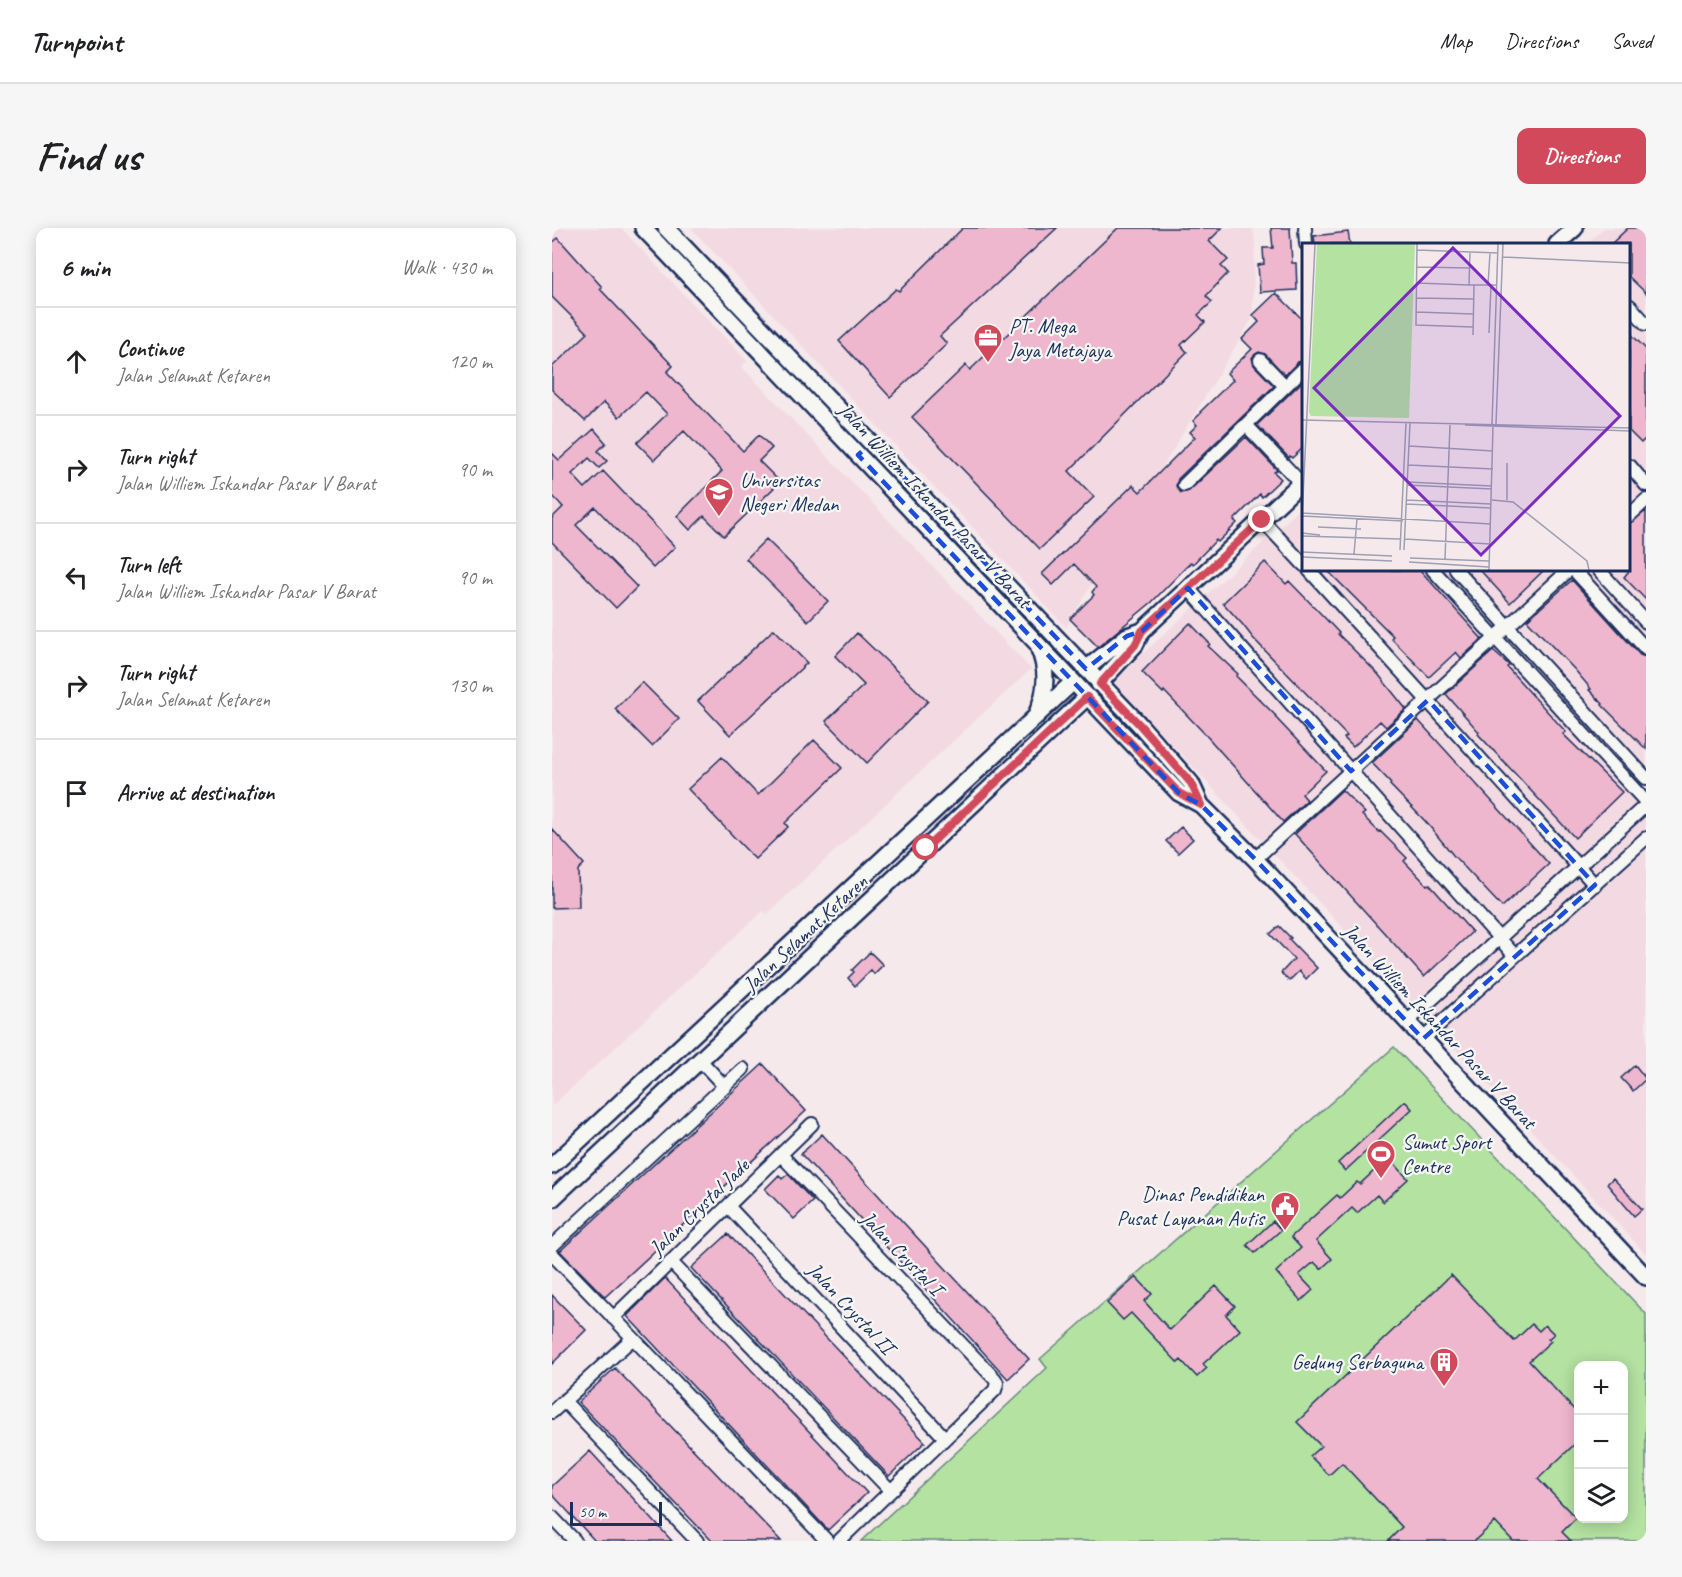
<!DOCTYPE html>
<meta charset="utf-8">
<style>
:root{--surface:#fff;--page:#f6f6f6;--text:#202124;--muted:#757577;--line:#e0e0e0;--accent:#d1495b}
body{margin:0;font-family:Caveat,sans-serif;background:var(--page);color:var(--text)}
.controls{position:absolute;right:18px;bottom:18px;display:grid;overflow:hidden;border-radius:12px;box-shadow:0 3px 15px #0003}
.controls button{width:54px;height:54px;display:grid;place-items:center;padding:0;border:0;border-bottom:2px solid var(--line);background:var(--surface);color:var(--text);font:30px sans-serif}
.scale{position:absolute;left:18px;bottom:15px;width:92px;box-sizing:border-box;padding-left:6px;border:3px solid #1b2f5e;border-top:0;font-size:16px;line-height:21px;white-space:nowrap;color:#1b2f5e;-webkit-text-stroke:4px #f6f6f2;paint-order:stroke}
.stop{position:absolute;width:18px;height:18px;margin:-14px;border:4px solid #d1495b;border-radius:50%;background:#fff}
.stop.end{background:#d1495b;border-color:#fff;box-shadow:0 2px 6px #0008}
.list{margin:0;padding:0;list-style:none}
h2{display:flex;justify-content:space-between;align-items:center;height:78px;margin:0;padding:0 24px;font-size:26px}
h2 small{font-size:20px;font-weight:400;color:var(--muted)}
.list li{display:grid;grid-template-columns:39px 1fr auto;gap:18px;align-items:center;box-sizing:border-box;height:108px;padding:0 24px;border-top:2px solid var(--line)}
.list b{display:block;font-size:22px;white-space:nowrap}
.list p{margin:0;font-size:20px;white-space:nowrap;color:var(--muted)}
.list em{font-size:20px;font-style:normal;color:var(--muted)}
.icon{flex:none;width:33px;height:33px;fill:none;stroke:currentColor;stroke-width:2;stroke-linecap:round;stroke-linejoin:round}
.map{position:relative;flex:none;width:1094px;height:1313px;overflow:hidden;border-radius:12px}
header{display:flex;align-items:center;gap:36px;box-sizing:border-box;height:84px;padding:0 30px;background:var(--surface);border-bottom:2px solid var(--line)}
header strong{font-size:28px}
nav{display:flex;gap:33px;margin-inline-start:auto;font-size:21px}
.intro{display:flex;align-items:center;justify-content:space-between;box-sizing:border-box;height:144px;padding:0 36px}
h1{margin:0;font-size:42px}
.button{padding:15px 27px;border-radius:12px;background:var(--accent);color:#fff;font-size:21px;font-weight:700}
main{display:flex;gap:36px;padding:0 36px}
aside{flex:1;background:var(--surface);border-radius:12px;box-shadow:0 3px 15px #0003}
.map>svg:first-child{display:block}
.built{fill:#f3dae2}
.green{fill:#b3e2a1;stroke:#678880;stroke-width:1.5;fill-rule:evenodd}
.building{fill:#efb7cd;stroke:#1b2f5e;stroke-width:1.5}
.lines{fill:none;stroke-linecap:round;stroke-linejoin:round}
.minor-casing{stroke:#1b2f5e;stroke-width:16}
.tertiary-casing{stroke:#1b2f5e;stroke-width:20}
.minor{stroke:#f6f6f2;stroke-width:12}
.tertiary{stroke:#f6f6f2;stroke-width:15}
.route{stroke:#d1495b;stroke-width:8}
.marked{fill:none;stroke:#1d4ed8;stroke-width:4.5;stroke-dasharray:12 8;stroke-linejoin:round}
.labels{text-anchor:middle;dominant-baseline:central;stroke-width:4.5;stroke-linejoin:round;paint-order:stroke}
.poi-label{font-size:21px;fill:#1b2f5e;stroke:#f6f6f2;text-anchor:start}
.street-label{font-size:21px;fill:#1b2f5e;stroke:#f6f6f2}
.inset-road{fill:none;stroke:#9e9fb3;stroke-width:1.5}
.view{fill:#7b2cbf;fill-opacity:0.15;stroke:#7b2cbf;stroke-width:3}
.inset-edge{fill:none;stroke:#1b2f5e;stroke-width:3}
</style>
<header>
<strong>Turnpoint</strong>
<nav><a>Map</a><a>Directions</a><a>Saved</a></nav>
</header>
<div class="intro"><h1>Find us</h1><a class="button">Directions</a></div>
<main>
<aside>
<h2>6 min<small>Walk · 430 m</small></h2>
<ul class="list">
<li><svg class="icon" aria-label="ahead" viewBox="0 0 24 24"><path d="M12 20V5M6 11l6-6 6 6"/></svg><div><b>Continue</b><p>Jalan Selamat Ketaren</p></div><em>120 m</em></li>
<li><svg class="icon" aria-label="right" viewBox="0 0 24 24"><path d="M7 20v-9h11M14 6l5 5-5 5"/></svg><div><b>Turn right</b><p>Jalan Williem Iskandar Pasar V Barat</p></div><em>90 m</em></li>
<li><svg class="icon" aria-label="left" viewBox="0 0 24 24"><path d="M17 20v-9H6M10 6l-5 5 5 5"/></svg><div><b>Turn left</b><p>Jalan Williem Iskandar Pasar V Barat</p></div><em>90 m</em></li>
<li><svg class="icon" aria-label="right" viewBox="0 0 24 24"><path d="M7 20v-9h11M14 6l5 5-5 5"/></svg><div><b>Turn right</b><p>Jalan Selamat Ketaren</p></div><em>130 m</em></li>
<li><svg class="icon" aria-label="arrive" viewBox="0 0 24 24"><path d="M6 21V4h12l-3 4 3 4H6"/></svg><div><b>Arrive at destination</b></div></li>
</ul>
</aside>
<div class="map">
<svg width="1094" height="1313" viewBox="0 0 1094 1313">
<rect width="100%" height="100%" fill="#f5e9eb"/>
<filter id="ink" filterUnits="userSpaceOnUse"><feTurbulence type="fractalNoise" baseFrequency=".0167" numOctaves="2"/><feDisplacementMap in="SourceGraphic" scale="12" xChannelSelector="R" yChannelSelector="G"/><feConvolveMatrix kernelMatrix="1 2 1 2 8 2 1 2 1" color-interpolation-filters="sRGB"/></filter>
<g filter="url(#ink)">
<!-- built -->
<path class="built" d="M0,0h69l126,133 -5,6 289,302 -264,245 -4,-3 -211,195z
M139,0h562l2,15 -3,76 -186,308z
M1052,0h42v1026l-533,-573 191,-176v65h326v-326h-44z"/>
<!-- green -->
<path class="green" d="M842,819l252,267v227h-785l186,-173 -7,-9zM1026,1138h46v152h-46z"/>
<!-- building -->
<path class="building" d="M411,0h94l-117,108 7,8 -57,53 -51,-56 57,-52 3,2z
M566,0h104l-13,13 19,19 -7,6 7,7 -22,23 6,6 -14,13 7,7 -24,23 6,7 -118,119 25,26 -54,52 -128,-132 54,-52 4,5z
M719,0h19l2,35h4l1,27 -37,2 -2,-27 6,-1 -1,-16h10z
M1076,0h18v65l-17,-16v-33h-18z
M796,4l2,12h-35l-1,-8z
M6,10l44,49 -2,2 73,77 -6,6 76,79 16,-16 13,13 -13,13 21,21 -56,54 -20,-20 -14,14 -13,-14 45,-45 -38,-40 -30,29 -17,-17 30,-29 -21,-22 -27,25 -15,-15 -19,19 -33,-31v-23l36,-34 -36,-36v-54z
M724,65l28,28v39l-6,2 -13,13 -20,-21 -6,-2 -5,3 -2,3 2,7 20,21 -96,93 -2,7 5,7 8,-2 57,-54 31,33 -3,2 7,7 -19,18 -2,-3 -26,26 3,3 -19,19 -2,-2 -23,24 -2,-2 -39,40 -54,45 -28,-28 24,-24 -2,-3 4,-5 -22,-23 -21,21 -11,-11 91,-89 7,7 55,-55 -5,-5 7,-7 -4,-4 8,-8 -1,-1 33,-32 -6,-7 25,-24 -10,-10 17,-17 -6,-7z
M1077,104l17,17v89l-5,5 -12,-12z
M752,152v67l-12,11 -2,-2 -1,2 -32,-33z
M42,201l12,14 -8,8 9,10 -8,7 -10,-10 -17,16 13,14 18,-17 72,76 -22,21 -58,-61 -19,18 61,62 -21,21 -64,-66v-24l11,-11 -11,-12v-42l7,7z
M1094,283v89l-22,-23 5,-6v-47z
M214,311l62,62 -20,20 -62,-62z
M713,334l21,22 3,-3 35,36 15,16 -1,1 40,40 28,35 -20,18 -6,-6 -27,26 -9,-9 3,-2 -94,-98 -10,-13 -20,-22z
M775,342h93l62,69 -21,19 -5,-6 -27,25 -38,-39 2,-2z
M928,342h64l-34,33z
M1020,352l68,75 6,2v92l-44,-44 1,-1 -14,-14 2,-1 -16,-19 -48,-50z
M638,395l20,21 -2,2 30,28 -2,2 40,40 -1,1 51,54 -24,23 5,6 -24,22 -79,-89 -40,-42 -1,2 -21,-21z
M222,401l33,34 -77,72 -32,-34z
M305,405l71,68 -61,62 -41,-42 38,-36 -29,-29z
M941,423l16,14 -2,2 59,65 -3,2 59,58 -47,46 -97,-104 1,-2 -33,-38z
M90,454l37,37 -27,27 -37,-37z
M866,492l131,144 -47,43 -49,-52 -27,-33 -36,-37 1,-2 -19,-20z
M262,512l28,28 -57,55 3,4 -33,32 -67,-70 34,-32 36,38z
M790,562l23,23 -3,2 17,17 1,-1 27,27 -3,3 23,24 2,-1 43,48 -48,45 -129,-143z
M629,599l12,12 -15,14 -12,-12z
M0,601l32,35 -6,6 1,37 -27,1z
M727,698l12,12 -2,1 28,29 -11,11 -7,-8 -10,10 -8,-8 13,-14 -24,-25z
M318,724l13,13 -9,9 -3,-4 -16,16 -7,-8 6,-6 -2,-2z
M211,836l43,47 -201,186 -45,-46z
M1083,837l11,14 -13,12 -12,-13z
M853,873l7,8 -67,62 -7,-8z
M270,906l207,225 -21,20 -207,-225z
M837,929l19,22 -25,23 -6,-7 -20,18 -5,-5 -36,33 16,18 -11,10 -7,-7 -15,13 14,15 -12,11 -25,-29 25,-24 -10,-11 46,-42 3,3 17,-16 3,2z
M236,946l25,27 -19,18 -29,-30 14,-14 3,4z
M1061,950l29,31 -8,7 -27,-32z
M721,993l8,9 -26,23 -8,-8z
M176,1006l197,208 -36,34 -198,-208z
M899,1047l63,66 18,-17 7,7 6,-6 9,9 -6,5 3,2 -22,20 49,53v27l-40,38 38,39 -14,14 9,9h-58l-18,-19 -21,19h-86l14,-14 -60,-64 -13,12 -19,-19 11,-10 -24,-24z
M584,1049l16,17 -8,7 26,29 46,-44 19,20 -9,9 14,15 -37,34 4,4 -10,9 -16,-17 -3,3 -47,-50 -8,7 -16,-17z
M113,1050l202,215 -39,37 -201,-214z
M0,1067l34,35 -34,34z
M63,1140l166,173h-69l-134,-139z
M38,1223l82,90h-77l-43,-47v-8z"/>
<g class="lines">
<!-- minor casing -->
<g class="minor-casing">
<path id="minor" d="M753,0l1,16
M1078,78l16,18
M708,132l25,26
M694,197l55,58
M1078,238l16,19
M632,257l120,-117
M1078,287l16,-15
M710,292l42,45
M757,342l286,315
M881,342l213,232
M904,342l190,208
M1022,342l72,79
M1047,342l47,52
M636,360l327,368
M703,631l314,-289
M855,794l239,-217
M871,811l223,-201
M148,832l25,27
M229,927l214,224 2,4 -2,7 -156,151
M176,978l217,232
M0,1018l191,-177
M0,1026l81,84 -81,74
M119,1034l220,229
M61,1090l199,-194
M81,1110l194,203
M12,1173l133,140
M0,1289l23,24"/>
</g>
<!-- tertiary casing -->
<g class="tertiary-casing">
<path id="tertiary" d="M91,0l536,565 22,12 54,54 391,418
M114,0l473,496 52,59 10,22
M1005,16l18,-16
M534,441l41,-33 15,-5
M547,456l36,-39 7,-14 162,-151
M485,485c10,-22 11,-42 2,-64
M0,938l521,-484
M0,971l535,-502"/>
</g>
<!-- minor -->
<use href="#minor" class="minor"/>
<!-- tertiary -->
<use href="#tertiary" class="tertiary"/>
</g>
</g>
<g class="lines" filter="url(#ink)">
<!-- route -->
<path class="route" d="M374,620l161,-151 92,96 22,12 -10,-22 -52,-59 -39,-40 35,-39 7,-14 120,-111"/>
</g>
<!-- marked area -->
<path class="marked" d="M319,215l215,226 41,-33 15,-5 46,-43 163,183 77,-71 167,185 -172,154 -168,-180 -54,-54 -22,-12 -321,-338z"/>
<!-- icons -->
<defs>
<g id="office-pin" transform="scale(1.5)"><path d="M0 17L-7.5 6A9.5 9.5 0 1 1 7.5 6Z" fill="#d1495b" stroke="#f6f6f2"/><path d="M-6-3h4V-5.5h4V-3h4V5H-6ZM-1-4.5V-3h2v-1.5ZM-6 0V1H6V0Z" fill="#fff"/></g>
<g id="university-pin" transform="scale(1.5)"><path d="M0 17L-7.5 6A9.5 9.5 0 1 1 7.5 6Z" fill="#d1495b" stroke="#f6f6f2"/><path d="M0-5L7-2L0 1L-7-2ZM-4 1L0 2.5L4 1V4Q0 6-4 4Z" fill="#fff"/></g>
<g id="stadium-pin" transform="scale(1.5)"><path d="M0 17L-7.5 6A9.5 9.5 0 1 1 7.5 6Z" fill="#d1495b" stroke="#f6f6f2"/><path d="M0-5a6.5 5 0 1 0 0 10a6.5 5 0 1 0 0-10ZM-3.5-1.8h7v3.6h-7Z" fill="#fff"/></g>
<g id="civic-pin" transform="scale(1.5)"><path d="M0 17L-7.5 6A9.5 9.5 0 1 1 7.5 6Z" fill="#d1495b" stroke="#f6f6f2"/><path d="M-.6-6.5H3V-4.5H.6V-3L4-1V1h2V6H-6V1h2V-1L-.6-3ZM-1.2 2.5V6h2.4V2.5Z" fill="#fff"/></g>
<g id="building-pin" transform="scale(1.5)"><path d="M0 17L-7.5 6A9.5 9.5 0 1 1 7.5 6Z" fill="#d1495b" stroke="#f6f6f2"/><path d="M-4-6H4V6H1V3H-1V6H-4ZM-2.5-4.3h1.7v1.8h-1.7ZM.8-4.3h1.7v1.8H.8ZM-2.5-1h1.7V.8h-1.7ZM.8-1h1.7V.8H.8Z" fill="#fff"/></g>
</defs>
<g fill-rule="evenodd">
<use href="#office-pin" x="436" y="110"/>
<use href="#university-pin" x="167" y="264"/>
<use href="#stadium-pin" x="829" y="926"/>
<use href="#civic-pin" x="733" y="978"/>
<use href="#building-pin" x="892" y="1134"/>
</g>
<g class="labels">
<!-- poi labels -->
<g class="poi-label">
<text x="457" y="98">PT. Mega<tspan x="457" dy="24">Jaya Metajaya</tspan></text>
<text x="188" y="252">Universitas<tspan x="188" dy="24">Negeri Medan</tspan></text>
<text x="850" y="914">Sumut Sport<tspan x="850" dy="24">Centre</tspan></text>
<text x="712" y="966" text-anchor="end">Dinas Pendidikan<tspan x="712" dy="24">Pusat Layanan Autis</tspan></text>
<text x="871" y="1134" text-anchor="end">Gedung Serbaguna</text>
</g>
<!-- street labels -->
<g class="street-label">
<text transform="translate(383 277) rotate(47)">Jalan Williem Iskandar Pasar V Barat</text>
<text transform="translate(253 705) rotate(-43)">Jalan Selamat Ketaren</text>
<text transform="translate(888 798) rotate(47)">Jalan Williem Iskandar Pasar V Barat</text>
<text transform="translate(147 979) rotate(-44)">Jalan Crystal Jade</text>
<text transform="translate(350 1025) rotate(46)">Jalan Crystal I</text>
<text transform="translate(299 1080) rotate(47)">Jalan Crystal II</text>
</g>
</g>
<!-- overview -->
<g transform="translate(750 15)">
<rect width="328" height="328" fill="#f5e9eb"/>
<path d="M15,1h98l-6,174 -98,-2 -2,-4z" fill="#b3e2a1"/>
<path class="inset-road" d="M115,1l-1,81 57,2M115,7l81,3M168,9l-1,33h28M200,14l129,6M115,24l52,1M115,40l52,2M186,42l2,-32M114,55l58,1M114,69l57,2M187,90l2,-48M171,92l1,-50M1,177l328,8M190,181l6,-180M194,181l7,-180M163,182l166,6M107,203l84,5M106,222l85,4M105,239l85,4M105,242l85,4M104,257l85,4M190,257l21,2 74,59 2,9M205,257v-37M104,261l85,4M0,270l189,11M0,273l101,5M0,276l13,-275M16,284l43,2M0,290l18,2M0,293l98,3M103,296l85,5M98,307l6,-127M102,307l6,-127M0,309l90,4M52,311l3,-35M0,314l90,4M108,315l79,3M143,316l5,-134M107,319l80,5M187,327l4,-143"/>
<path class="view" d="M151,5l167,168 -139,139 -167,-167z"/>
<rect width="328" height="328" class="inset-edge"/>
</g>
</svg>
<div class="controls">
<button>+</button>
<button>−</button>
<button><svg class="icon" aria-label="layers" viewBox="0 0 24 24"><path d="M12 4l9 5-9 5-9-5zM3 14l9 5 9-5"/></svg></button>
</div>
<div class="scale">50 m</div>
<div class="stop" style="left:374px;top:620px"></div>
<div class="stop end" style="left:710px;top:292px"></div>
</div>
</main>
